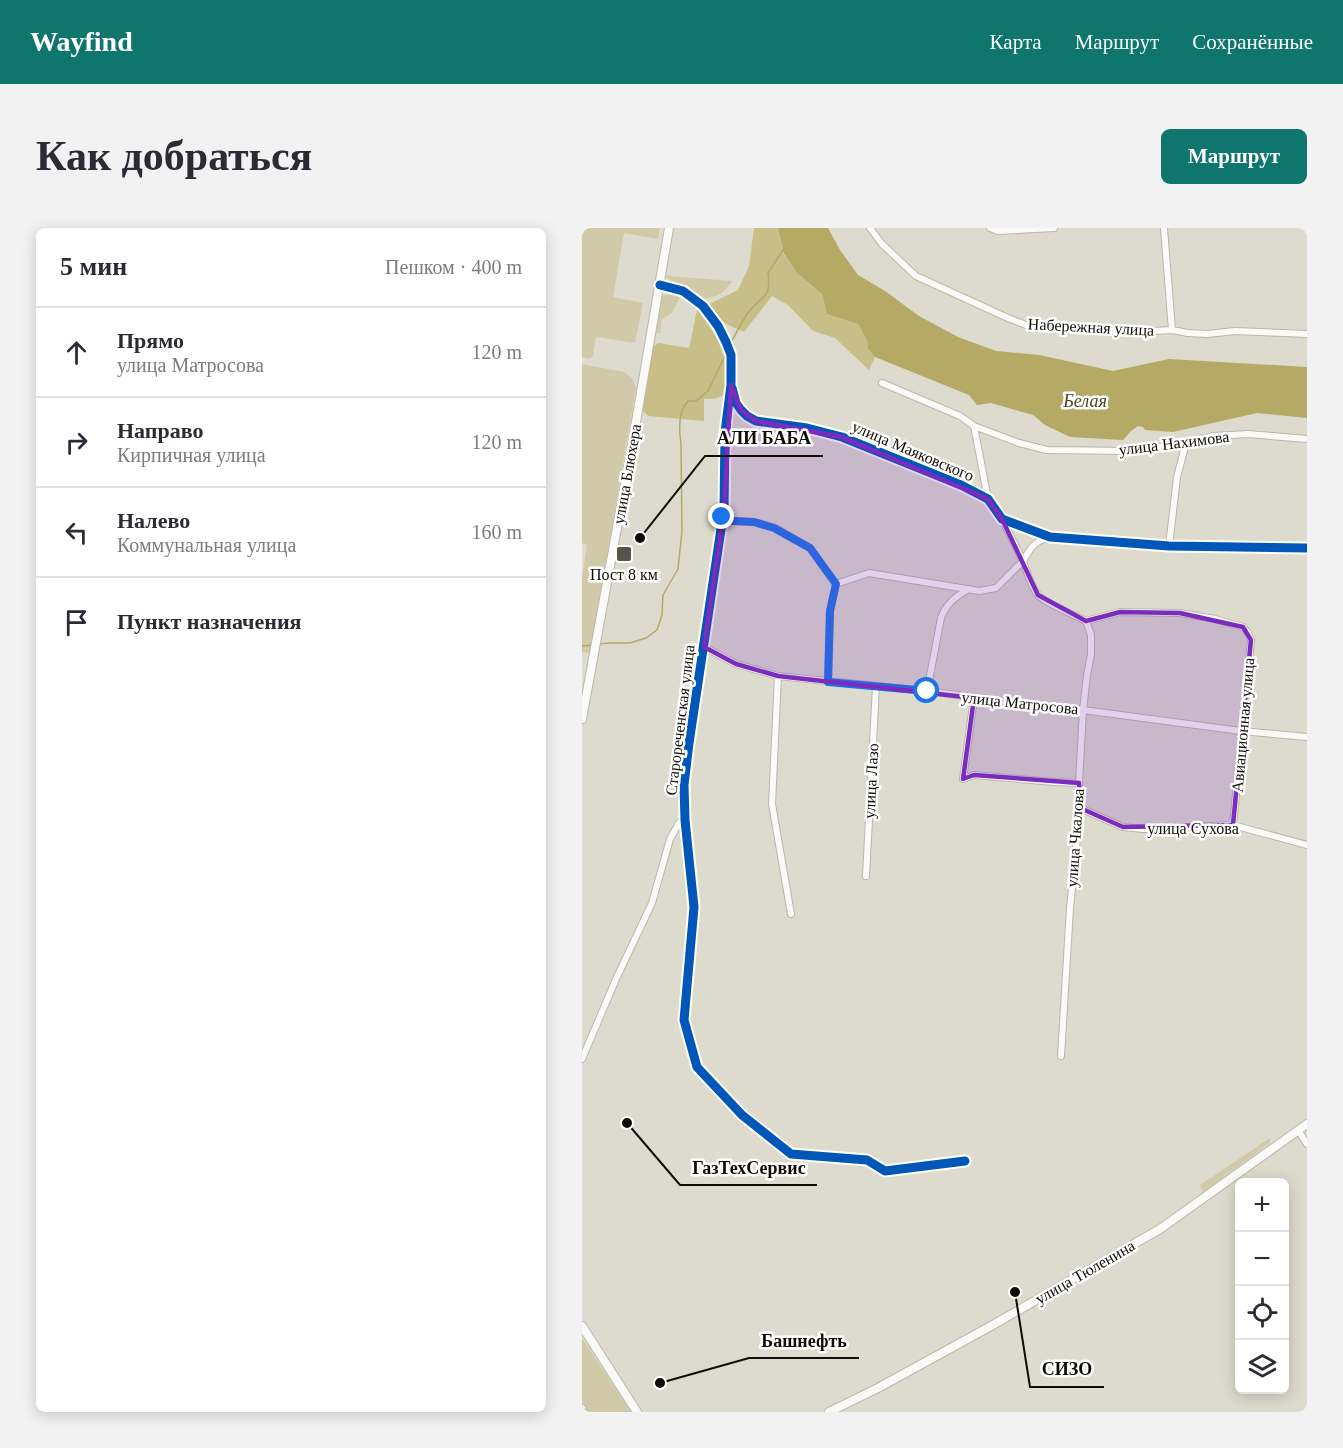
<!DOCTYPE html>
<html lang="ru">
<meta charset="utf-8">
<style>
:root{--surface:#fff;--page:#f2f2f3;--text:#2b2b33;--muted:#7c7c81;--line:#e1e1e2;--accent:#0f766e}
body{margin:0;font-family:Georgia,serif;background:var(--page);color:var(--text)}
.controls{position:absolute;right:18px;bottom:18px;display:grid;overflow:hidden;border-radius:9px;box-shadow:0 3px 15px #0003}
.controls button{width:54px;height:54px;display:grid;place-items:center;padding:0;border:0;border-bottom:2px solid var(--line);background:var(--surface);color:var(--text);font:30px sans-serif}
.stop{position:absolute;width:18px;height:18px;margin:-14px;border:4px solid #1a73e8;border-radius:50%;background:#fff}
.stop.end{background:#1a73e8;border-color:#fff;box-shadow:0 2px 6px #0008}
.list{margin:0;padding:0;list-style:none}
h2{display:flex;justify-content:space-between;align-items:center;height:78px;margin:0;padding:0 24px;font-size:26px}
h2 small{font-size:20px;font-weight:400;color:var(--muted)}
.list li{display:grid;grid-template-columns:39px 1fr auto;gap:18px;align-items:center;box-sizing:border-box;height:90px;padding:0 24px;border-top:2px solid var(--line)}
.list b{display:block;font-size:22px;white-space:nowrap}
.list p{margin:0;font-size:20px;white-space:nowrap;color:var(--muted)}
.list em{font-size:20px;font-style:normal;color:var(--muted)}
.icon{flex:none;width:33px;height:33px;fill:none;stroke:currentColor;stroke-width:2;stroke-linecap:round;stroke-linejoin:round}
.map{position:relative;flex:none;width:725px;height:1184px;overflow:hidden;border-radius:9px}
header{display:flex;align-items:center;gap:36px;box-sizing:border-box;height:84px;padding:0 30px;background:var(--accent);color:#fff}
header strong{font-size:28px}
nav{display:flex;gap:33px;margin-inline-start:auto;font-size:21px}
.intro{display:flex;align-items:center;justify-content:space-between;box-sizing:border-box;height:144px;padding:0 36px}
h1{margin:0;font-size:42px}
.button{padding:15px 27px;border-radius:9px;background:var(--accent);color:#fff;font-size:21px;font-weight:700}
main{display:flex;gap:36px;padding:0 36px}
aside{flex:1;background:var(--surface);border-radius:9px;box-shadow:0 3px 15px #0003}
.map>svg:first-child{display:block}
.green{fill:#d1caa8}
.forest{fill:#c8be87}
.water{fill:#b5a966}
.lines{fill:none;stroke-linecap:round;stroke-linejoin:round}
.stream{stroke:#b5a966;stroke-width:1.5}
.minor-casing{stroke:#bab8ad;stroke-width:8}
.major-casing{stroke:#bab8ad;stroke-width:10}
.minor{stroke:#fafaf8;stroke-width:6}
.major{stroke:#fafaf8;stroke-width:8}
.rail-casing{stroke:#c3c2be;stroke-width:4}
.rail{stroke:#fff;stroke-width:1.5;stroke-dasharray:4.5;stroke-linecap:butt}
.cycleway-casing{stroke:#fff;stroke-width:13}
.cycleway{stroke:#0057b8;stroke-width:9}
.route{stroke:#1a73e8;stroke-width:8}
.marked{fill:#7b2cbf;fill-opacity:0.2;stroke:#7b2cbf;stroke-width:4.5;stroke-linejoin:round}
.poi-dot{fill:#56544a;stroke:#fff;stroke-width:2}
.labels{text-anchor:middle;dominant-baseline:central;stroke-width:5;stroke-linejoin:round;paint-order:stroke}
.street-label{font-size:16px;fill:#0e0c04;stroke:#fff}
.poi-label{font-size:16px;fill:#0e0c04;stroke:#fff}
.water-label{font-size:18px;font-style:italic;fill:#4e4621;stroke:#fff}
.leader{fill:none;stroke:#0e0c04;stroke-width:2}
.callout-dot{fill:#0e0c04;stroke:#fff;stroke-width:2}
.callout-label{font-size:18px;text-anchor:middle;font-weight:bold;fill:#0e0c04;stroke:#fff;stroke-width:5;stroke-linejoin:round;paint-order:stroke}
</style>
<header>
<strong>Wayfind</strong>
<nav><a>Карта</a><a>Маршрут</a><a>Сохранённые</a></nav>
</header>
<div class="intro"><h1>Как добраться</h1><a class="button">Маршрут</a></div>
<main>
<aside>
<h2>5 мин<small>Пешком · 400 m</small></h2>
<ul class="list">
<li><svg class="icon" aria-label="ahead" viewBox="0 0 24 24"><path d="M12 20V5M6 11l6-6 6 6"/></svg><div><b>Прямо</b><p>улица Матросова</p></div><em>120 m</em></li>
<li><svg class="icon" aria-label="right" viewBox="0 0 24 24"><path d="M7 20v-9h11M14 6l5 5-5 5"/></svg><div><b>Направо</b><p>Кирпичная улица</p></div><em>120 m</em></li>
<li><svg class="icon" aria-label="left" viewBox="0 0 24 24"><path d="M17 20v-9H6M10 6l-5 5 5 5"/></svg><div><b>Налево</b><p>Коммунальная улица</p></div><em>160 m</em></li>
<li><svg class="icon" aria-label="arrive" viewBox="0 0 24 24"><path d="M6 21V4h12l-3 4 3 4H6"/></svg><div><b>Пункт назначения</b></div></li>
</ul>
</aside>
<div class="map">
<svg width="725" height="1184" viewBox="0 0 725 1184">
<rect width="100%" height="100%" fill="#dddbcd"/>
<!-- green -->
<path class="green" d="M0,0h78l-2,11 -34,-6 -11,64 30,6 -8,40 -39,-6 -3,19 -4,3 -7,-2z
M82,47l4,1 64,5c-6,12 -23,22 -37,16 -6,-3 -9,-8 -15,-12 -6,-3 -11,-5 -16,-10z
M87,66l11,3 -8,16 -10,6 -2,14h-5l6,-37z
M0,136l42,8 8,6 4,10 -46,265 -8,-1v-75l5,-32 -5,-2z
M688,910v5l-67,49 -3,-7z
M0,1110l49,74h-49z"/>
<!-- forest -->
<path class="forest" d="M172,0h24l6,27 13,18 25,21 5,20 31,10 9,16 1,9 7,8 -6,13 -34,-32 -22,-7 -25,-26 -16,-9 -28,36c-13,-6 -31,-12 -36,-26l3,-3 27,-13 11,-24z
M115,82c18,22 29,39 29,68 0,19 -3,21 -22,21v22l-56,-5 -6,-6 10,-63 7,-4 30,5z"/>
<!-- water -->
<path class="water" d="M196,0h50l12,22 18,25 27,16 34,25 39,21 38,14 43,4 74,16 56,-12 138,8v51l-50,-5 -84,19 -28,-2 -2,-3 -5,-1 -7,5 -8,9 -53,-3 -25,-12 -12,-10 -42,-12 -14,2 -8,-10 -94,-38 -7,-8 -1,-9 -9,-16 -31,-10 -5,-20 -25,-21 -13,-19z"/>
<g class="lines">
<!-- stream -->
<path class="stream" d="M148,117c5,-11 11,-21 17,-31 13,-19 25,-13 21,-41l15,-23
M16,416l13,-1h19l16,-5 11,-8 5,-15 1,-20 15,-26 4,-38 -1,-87c-2,-13 -3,-33 7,-43h8l12,-10 19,-39
M0,418l11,-1"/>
<!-- minor casing -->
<g class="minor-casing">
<path id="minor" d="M288,0l12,16 34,32 92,42 18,7 26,2 85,5 35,-2 16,3 19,1 28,-3 72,3
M408,0l8,3 56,-3
M582,0l8,102
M78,57l23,6 20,15 15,20 8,16 5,13v30l-6,47 -1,77 -35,234 -5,42 1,35 9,87 -10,113 13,47 45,48 49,39 76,6 18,11 80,-10
M300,155l78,33 14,10 45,17 28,7 84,1 55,-8 28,-7 34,-2 59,5
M150,160l4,15 5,7 6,6 9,5 51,7 35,9 119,48 27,14 14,20 48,18 119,9 138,2
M392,198l14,73
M140,289l11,4 21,1 20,5 36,21 26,36 33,-11 110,18 17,-3 27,-27 -21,-42
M467,309c-15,5 -18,10 -26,24 4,11 8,26 16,35 8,8 36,19 47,25l34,-9 60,1 35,6 28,8 5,6 3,7 -18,185
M587,318l8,-69 9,-34
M122,419l32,17 42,12 149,15 120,16 36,3 158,21 66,6
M196,448l-6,128 19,110
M246,454l2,-71 6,-27
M345,463l14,-73c5,-14 13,-20 26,-28
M392,470l-11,81 11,-4 80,7 25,1
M498,580l43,19 20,2 90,-4 74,20
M284,648l10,-190
M479,828l9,-148 10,-100 -1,-25 4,-73 4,-35 4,-21v-19l-5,-14
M0,831l34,-80 36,-76 18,-64 9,-16 6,-3
M716,902l9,14"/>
</g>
<!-- major casing -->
<g class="major-casing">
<path id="major" d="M0,491l48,-262 39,-229
M0,1098l55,86
M247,1184l49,-24 113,-62 169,-97 147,-105"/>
</g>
<!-- minor -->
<use href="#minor" class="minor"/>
<!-- major -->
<use href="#major" class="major"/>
<!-- rail casing -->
<g class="rail-casing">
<path id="rail" d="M0,1177l6,7"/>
</g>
<!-- rail -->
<use href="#rail" class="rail"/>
<!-- cycleway casing -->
<g class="cycleway-casing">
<path id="cycleway" d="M78,57l23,6 20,15 15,20 8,16 5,13v30l-6,47 -1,77 -35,234 -5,42 1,35 9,87 -10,113 13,47 45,48 49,39 76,6 18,11 80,-10
M150,160l4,15 5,7 6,6 9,5 51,7 35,9 119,48 27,14 14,20 48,18 119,9 138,2"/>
</g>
<!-- cycleway -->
<use href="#cycleway" class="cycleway"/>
</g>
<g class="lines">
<!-- route -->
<path class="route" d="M140,289l11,4 21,1 20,6 36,20 26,36 -6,27 -2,71 99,9"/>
</g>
<!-- marked area -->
<path class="marked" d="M149,157l10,25 15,11 86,16 146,62 14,20 36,76 48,26 34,-9 60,1 63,14 8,13 -18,185 -110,2 -43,-19 -1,-25 -105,-8 -11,4 11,-81 -196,-22 -42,-12 -32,-17 20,-138z"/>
<!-- markers -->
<rect class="poi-dot" x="34" y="318" width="16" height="16" rx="3"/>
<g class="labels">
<!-- street labels -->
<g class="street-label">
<text transform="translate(509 99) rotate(3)">Набережная улица</text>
<text transform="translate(592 215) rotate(-7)">улица Нахимова</text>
<text transform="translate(331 223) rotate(23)">улица Маяковского</text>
<text transform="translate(45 246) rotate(-80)">улица Блюхера</text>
<text transform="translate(438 475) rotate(6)">улица Матросова</text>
<text transform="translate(98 492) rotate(-83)">Старореченская улица</text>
<text transform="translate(661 497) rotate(-85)">Авиационная улица</text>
<text transform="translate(289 553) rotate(-87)">улица Лазо</text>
<text x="611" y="600">улица Сухова</text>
<text transform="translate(493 610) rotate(-86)">улица Чкалова</text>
<text transform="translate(503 1044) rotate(-30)">улица Тюленина</text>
</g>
<!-- poi labels -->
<g class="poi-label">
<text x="42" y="346">Пост 8 км</text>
</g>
<!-- water labels -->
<g class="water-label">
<text x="503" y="173">Белая</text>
</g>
</g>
<!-- callouts -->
<path class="leader" d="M58 310L123 228H241M45 895L98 957H235M78 1155L167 1130H277M433 1064L448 1159H522"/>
<g class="callout-dot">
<circle cx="58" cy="310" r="6"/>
<circle cx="45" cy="895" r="6"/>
<circle cx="78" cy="1155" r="6"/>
<circle cx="433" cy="1064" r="6"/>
</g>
<g class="callout-label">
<text x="182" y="216">АЛИ БАБА</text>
<text x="167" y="946">ГазТехСервис</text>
<text x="222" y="1119">Башнефть</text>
<text x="485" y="1147">СИЗО</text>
</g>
</svg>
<div class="controls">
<button>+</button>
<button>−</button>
<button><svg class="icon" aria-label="locate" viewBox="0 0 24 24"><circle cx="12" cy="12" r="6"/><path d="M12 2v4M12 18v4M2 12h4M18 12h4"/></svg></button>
<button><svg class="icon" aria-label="layers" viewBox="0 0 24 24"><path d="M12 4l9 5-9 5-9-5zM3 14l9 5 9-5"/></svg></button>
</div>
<div class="stop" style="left:345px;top:463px"></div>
<div class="stop end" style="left:140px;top:289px"></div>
</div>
</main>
